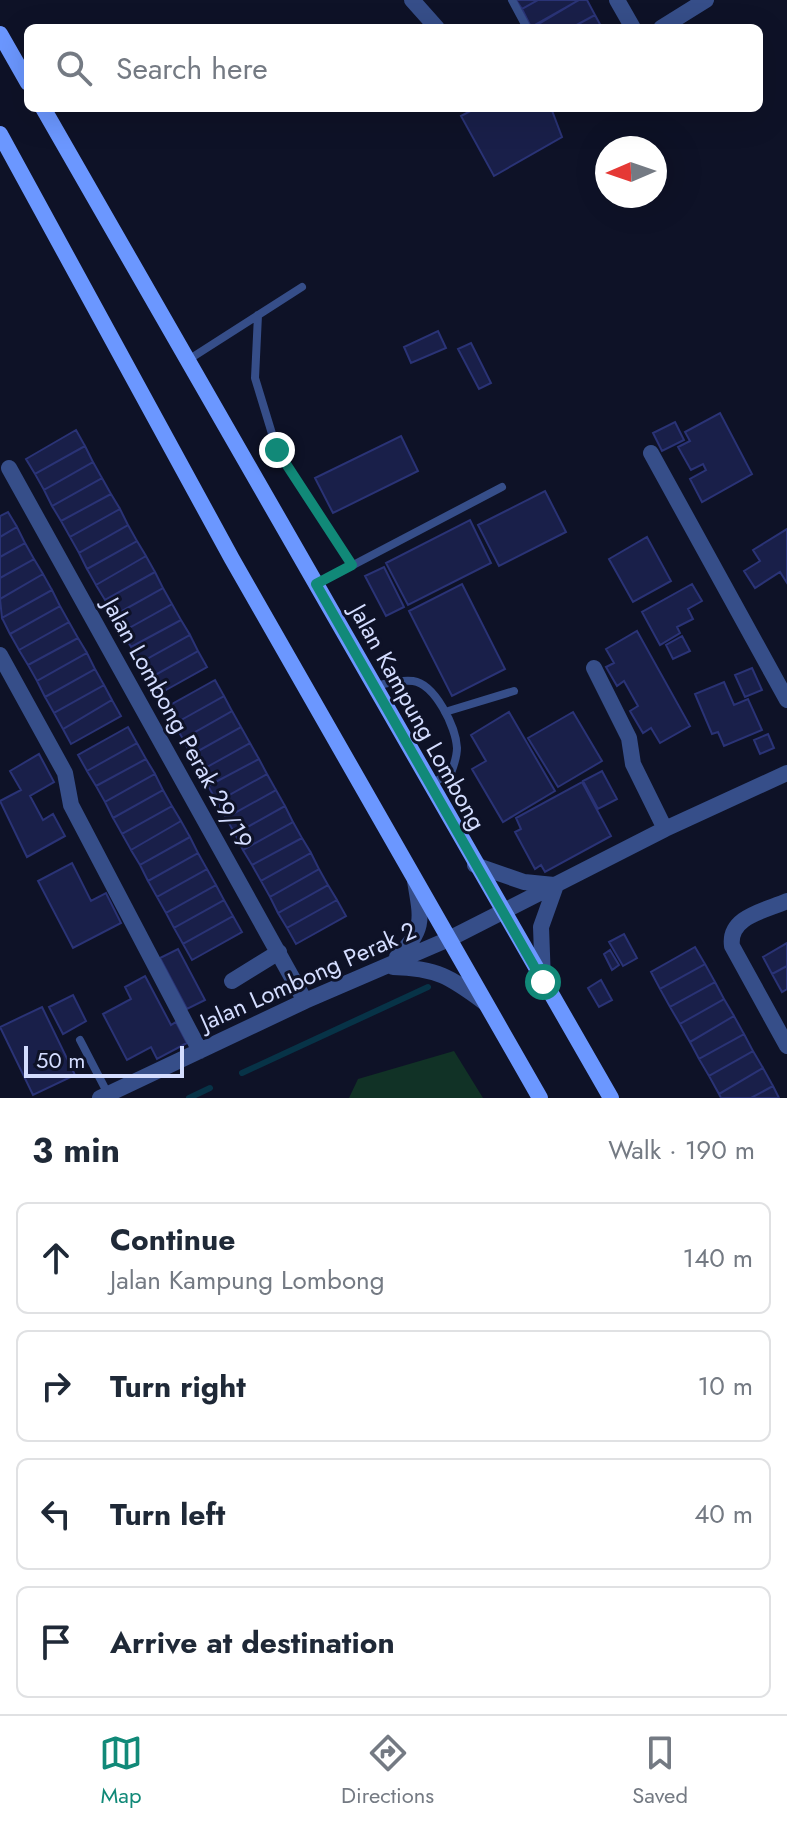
<!DOCTYPE html>
<meta charset="utf-8">
<style>
:root{--surface:#fff;--page:#f2f2f3;--text:#1f2937;--muted:#747a83;--line:#e0e1e3;--accent:#118978}
body{margin:0;font-family:Jost,sans-serif;background:var(--page);color:var(--text)}
.compass{position:absolute;left:595px;top:136px;width:72px;height:72px;border-radius:50%;background:var(--surface);box-shadow:0 8px 32px #0002;rotate:268deg}
.scale{position:absolute;left:24px;bottom:20px;width:160px;box-sizing:border-box;padding-left:8px;border:4px solid #d4ddff;border-top:0;font-size:22px;line-height:28px;white-space:nowrap;color:#d4ddff;-webkit-text-stroke:6px #0e1227;paint-order:stroke}
.stop{position:absolute;width:24px;height:24px;margin:-18px;border:6px solid #118978;border-radius:50%;background:#fff}
.stop.end{background:#118978;border-color:#fff;box-shadow:0 2px 8px #0008}
.list{margin:0;padding:0;list-style:none}
h2{display:flex;justify-content:space-between;align-items:center;height:104px;margin:0;padding:0 32px;font-size:34px}
h2 small{font-size:26px;font-weight:400;color:var(--muted)}
.list li{display:grid;grid-template-columns:52px 1fr auto;gap:24px;align-items:center;box-sizing:border-box;height:112px;margin:0 16px 16px;padding:0 16px;border:2px solid var(--line);border-radius:12px}
.list b{display:block;font-size:30px;white-space:nowrap}
.list p{margin:0;font-size:26px;white-space:nowrap;color:var(--muted)}
.list em{font-size:26px;font-style:normal;color:var(--muted)}
.icon{flex:none;width:44px;height:44px;fill:none;stroke:currentColor;stroke-width:2;stroke-linecap:round;stroke-linejoin:round}
.map{position:relative;flex:none;width:787px;height:1098px;overflow:hidden}
.search{position:absolute;background:var(--surface);box-shadow:0 8px 32px #0002;left:24px;right:24px;top:24px;height:88px;display:flex;align-items:center;gap:20px;box-sizing:border-box;padding:0 28px;border-radius:12px;color:var(--muted);font-size:30px}
.sheet{height:616px;background:var(--surface)}
nav{display:flex;justify-content:space-around;align-items:center;box-sizing:border-box;height:112px;border-top:2px solid var(--line);background:var(--surface);font-size:22px;color:var(--muted)}
nav a{display:grid;justify-items:center;gap:4px}
nav .on{color:var(--accent)}
.map>svg:first-child{display:block}
.green{fill:#113226}
.lines{fill:none;stroke-linecap:round;stroke-linejoin:round}
.stream{stroke:#073347;stroke-width:6}
.building{fill:#191f49;stroke:#2a3376;stroke-width:2}
.lane{stroke:#364e89;stroke-width:8}
.street{stroke:#364e89;stroke-width:16}
.secondary{stroke:#6b97ff;stroke-width:16}
.route{stroke:#118978;stroke-width:10}
.labels{text-anchor:middle;dominant-baseline:central;stroke-width:6;stroke-linejoin:round;paint-order:stroke}
.street-label{font-size:24px;fill:#d4ddff;stroke:#0e1227}
</style>
<div class="map">
<svg width="787" height="1098" viewBox="0 0 787 1098">
<rect width="100%" height="100%" fill="#0e1227"/>
<!-- green -->
<path class="green" d="M454,1051l29,47h-134l9,-19z"/>
<g class="lines">
<!-- stream -->
<path class="stream" d="M242,1073l186,-86
M189,1098l21,-10"/>
</g>
<!-- building -->
<path class="building" d="M516,0h22l-16,9z
M538,0h41l-48,27 -9,-18z
M579,0h8l8,15 -24,13h-39z
M595,15l7,13h-31z
M476,108h75l11,29 -68,39 -33,-60z
M438,331l8,17 -35,15 -7,-16z
M471,343l20,40 -12,6 -21,-40z
M720,413l32,61 -50,28 -12,-23 16,-9 -3,-6 -12,6 -13,-23 12,-6 -5,-9z
M675,422l9,18 -22,11 -9,-18z
M76,430l9,16 -50,28 -9,-15z
M401,436l17,35 -85,42 -18,-35z
M85,446l8,16 -49,28 -9,-16z
M93,462l9,16 -50,28 -8,-16z
M102,478l9,16 -50,27 -9,-15z
M545,491l21,41 -67,34 -21,-41z
M111,494l9,15 -50,28 -9,-16z
M120,509l8,16 -49,28 -9,-16z
M8,512l9,15 -17,10v-21z
M470,520l21,43 -83,42 -22,-42z
M128,525l9,16 -50,28 -8,-16z
M17,527l8,16 -25,14v-20z
M787,529v54l-7,-11 -25,16 -11,-17 16,-10 -7,-11z
M647,537l24,44 -38,21 -24,-43z
M137,541l9,15 -50,29 -9,-16z
M25,543l9,16 -34,19v-21z
M146,556l9,16 -50,28 -9,-15z
M34,559l9,15 -43,25v-21z
M384,567l20,40 -18,9 -21,-40z
M155,572l8,16 -50,28 -8,-16z
M43,574l9,16 -50,28 -2,-19z
M462,584l43,85 -53,27 -43,-85z
M692,584l10,17 -14,8 5,10 -16,8 3,6 -20,12 -18,-33z
M163,588l9,16 -50,28 -9,-16z
M52,590l8,16 -50,28 -8,-16z
M172,604l9,16 -50,27 -9,-15z
M60,606l9,16 -50,28 -9,-16z
M181,620l9,15 -50,28 -9,-16z
M69,622l9,16 -50,27 -9,-15z
M637,631l53,95 -30,17 -9,-15 -8,5 -13,-22 8,-5 -14,-25 -7,5 -11,-19 8,-4 -8,-14z
M190,635l8,16 -50,28 -8,-16z
M682,636l8,15 -17,8 -7,-14z
M78,638l9,15 -50,28 -9,-16z
M198,651l9,16 -50,28 -9,-16z
M87,653l8,16 -50,28 -8,-16z
M752,668l10,22 -17,7 -10,-22z
M95,669l9,16 -50,28 -9,-16z
M215,680l9,16 -50,28 -9,-16z
M724,682l10,23 14,-6 14,31 -38,16 -6,-14 -6,2 -17,-40z
M104,685l8,15 -49,29 -9,-16z
M224,696l8,15 -49,28 -9,-15z
M112,700l9,16 -50,28 -8,-15z
M232,711l9,16 -50,28 -8,-16z
M509,712l46,79 -52,31 -31,-53 14,-8 -15,-26z
M573,712l29,49 -44,26 -30,-49z
M128,727l9,16 -50,28 -9,-16z
M241,727l9,16 -50,28 -9,-16z
M768,734l6,14 -14,6 -6,-14z
M137,743l9,16 -50,27 -9,-15z
M250,743l9,16 -51,27 -8,-15z
M39,754l15,28 -24,14 13,24 10,-6 12,22 -38,21 -27,-56 21,-11 -11,-19z
M146,759l9,15 -50,28 -9,-16z
M259,759l8,15 -50,28 -9,-16z
M602,771l15,28 -19,10 -15,-28z
M155,774l8,16 -50,28 -8,-16z
M267,774l9,16 -50,28 -9,-16z
M582,782l29,54 -66,36 -4,-7 -6,4 -20,-37 6,-3 -5,-11z
M163,790l9,16 -50,28 -9,-16z
M276,790l9,16 -50,28 -9,-16z
M172,806l9,15 -50,29 -9,-16z
M285,806l8,16 -50,28 -8,-16z
M181,821l9,16 -50,28 -9,-15z
M293,822l9,16 -50,27 -9,-15z
M190,837l8,16 -50,28 -8,-16z
M302,838l9,15 -50,28 -9,-16z
M198,853l9,16 -50,28 -9,-16z
M311,853l8,16 -49,28 -9,-16z
M72,863l19,38 15,-8 15,30 -48,25 -35,-67z
M207,869l9,16 -50,28 -9,-16z
M319,869l9,16 -50,28 -8,-16z
M216,885l8,15 -50,28 -8,-15z
M328,885l9,15 -50,28 -9,-15z
M224,900l9,16 -50,28 -9,-16z
M337,900l9,16 -50,28 -9,-16z
M233,916l9,16 -50,28 -9,-16z
M624,934l13,24 -14,8 -14,-24z
M787,943v23l-15,8 -9,-17z
M695,947l10,17 -45,25 -9,-17z
M178,949l27,51 -18,9 -27,-51z
M610,950l9,15 -7,5 -8,-16z
M705,964l10,18 -45,25 -10,-18z
M787,966v23l-5,3 -10,-18z
M145,976l26,49 5,-3 11,21 -30,16 -6,-12 -24,13 -24,-46 28,-15 -6,-12z
M601,980l11,20 -13,7 -11,-19z
M715,982l9,17 -44,25 -10,-17z
M73,995l13,26 -23,13 -14,-27z
M724,999l10,17 -44,26 -10,-18z
M42,1007l33,68 -42,20 -33,-68z
M734,1016l10,18 -45,25 -9,-17z
M744,1034l9,17 -44,25 -10,-17z
M753,1051l10,17 -44,26 -10,-18z
M763,1068l10,18 -22,12h-30l-2,-4z
M773,1086l6,12h-28z"/>
<g class="lines">
<!-- lane -->
<path class="lane" d="M512,0l15,28
M258,315l-3,63 22,72 75,115
M188,360l114,-73
M317,584l185,-97
M374,686c12,-2 26,-7 39,-5 22,3 43,46 44,67 0,9 -3,17 -6,25l-22,12
M445,712l69,-21
M80,1040l28,54"/>
<!-- street -->
<path class="street" d="M412,0l25,28
M617,0l16,28
M661,28l45,-28
M651,453l136,247
M9,468l296,533
M0,655l65,118 6,32 129,246
M594,668l35,70 4,26 32,65
M475,865l49,17 30,3
M787,901c-23,10 -59,16 -55,45l55,100
M397,957c29,-27 24,-40 18,-76
M393,967c44,1 57,10 91,35
M232,981l47,-29
M543,981l-2,-54 15,-42
M100,1098l205,-97 144,-62 216,-110 122,-56"/>
<!-- secondary -->
<path class="secondary" d="M0,34l28,49
M43,108l568,990
M0,134l232,425 308,539"/>
</g>
<g class="lines">
<!-- route -->
<path class="route" d="M277,450l75,115 -36,19 227,398"/>
</g>
<g class="labels">
<!-- street labels -->
<g class="street-label">
<text transform="translate(418 717) rotate(61)">Jalan Kampung Lombong</text>
<text transform="translate(178 723) rotate(61)">Jalan Lombong Perak 29/19</text>
<text transform="translate(308 976) rotate(-24)">Jalan Lombong Perak 2</text>
</g>
</g>
</svg>
<svg class="compass" viewBox="-18 -18 36 36"><path d="M0-13l5 13h-10z" fill="#e53935"/><path d="M0 13l5-13h-10z" fill="#747a83"/></svg>
<div class="scale">50 m</div>
<div class="stop" style="left:543px;top:982px"></div>
<div class="stop end" style="left:277px;top:450px"></div>
<div class="search"><svg class="icon" aria-label="search" viewBox="0 0 24 24"><circle cx="10" cy="10" r="6"/><path d="M15 15l6 6"/></svg>Search here</div>
</div>
<section class="sheet">
<h2>3 min<small>Walk · 190 m</small></h2>
<ul class="list">
<li><svg class="icon" aria-label="ahead" viewBox="0 0 24 24"><path d="M12 20V5M6 11l6-6 6 6"/></svg><div><b>Continue</b><p>Jalan Kampung Lombong</p></div><em>140 m</em></li>
<li><svg class="icon" aria-label="right" viewBox="0 0 24 24"><path d="M7 20v-9h11M14 6l5 5-5 5"/></svg><div><b>Turn right</b></div><em>10 m</em></li>
<li><svg class="icon" aria-label="left" viewBox="0 0 24 24"><path d="M17 20v-9H6M10 6l-5 5 5 5"/></svg><div><b>Turn left</b></div><em>40 m</em></li>
<li><svg class="icon" aria-label="arrive" viewBox="0 0 24 24"><path d="M6 21V4h12l-3 4 3 4H6"/></svg><div><b>Arrive at destination</b></div></li>
</ul>
</section>
<nav>
<a class="on"><svg class="icon" aria-label="map" viewBox="0 0 24 24"><path d="M3 6l6-2 6 2 6-2v14l-6 2-6-2-6 2zM9 4v14M15 6v14"/></svg>Map</a>
<a><svg class="icon" aria-label="directions" viewBox="0 0 24 24"><path d="M12 3l9 9-9 9-9-9zM9 14v-3h6M13 9l2 2-2 2"/></svg>Directions</a>
<a><svg class="icon" aria-label="saved" viewBox="0 0 24 24"><path d="M7 4h10v16l-5-4-5 4z"/></svg>Saved</a>
</nav>
